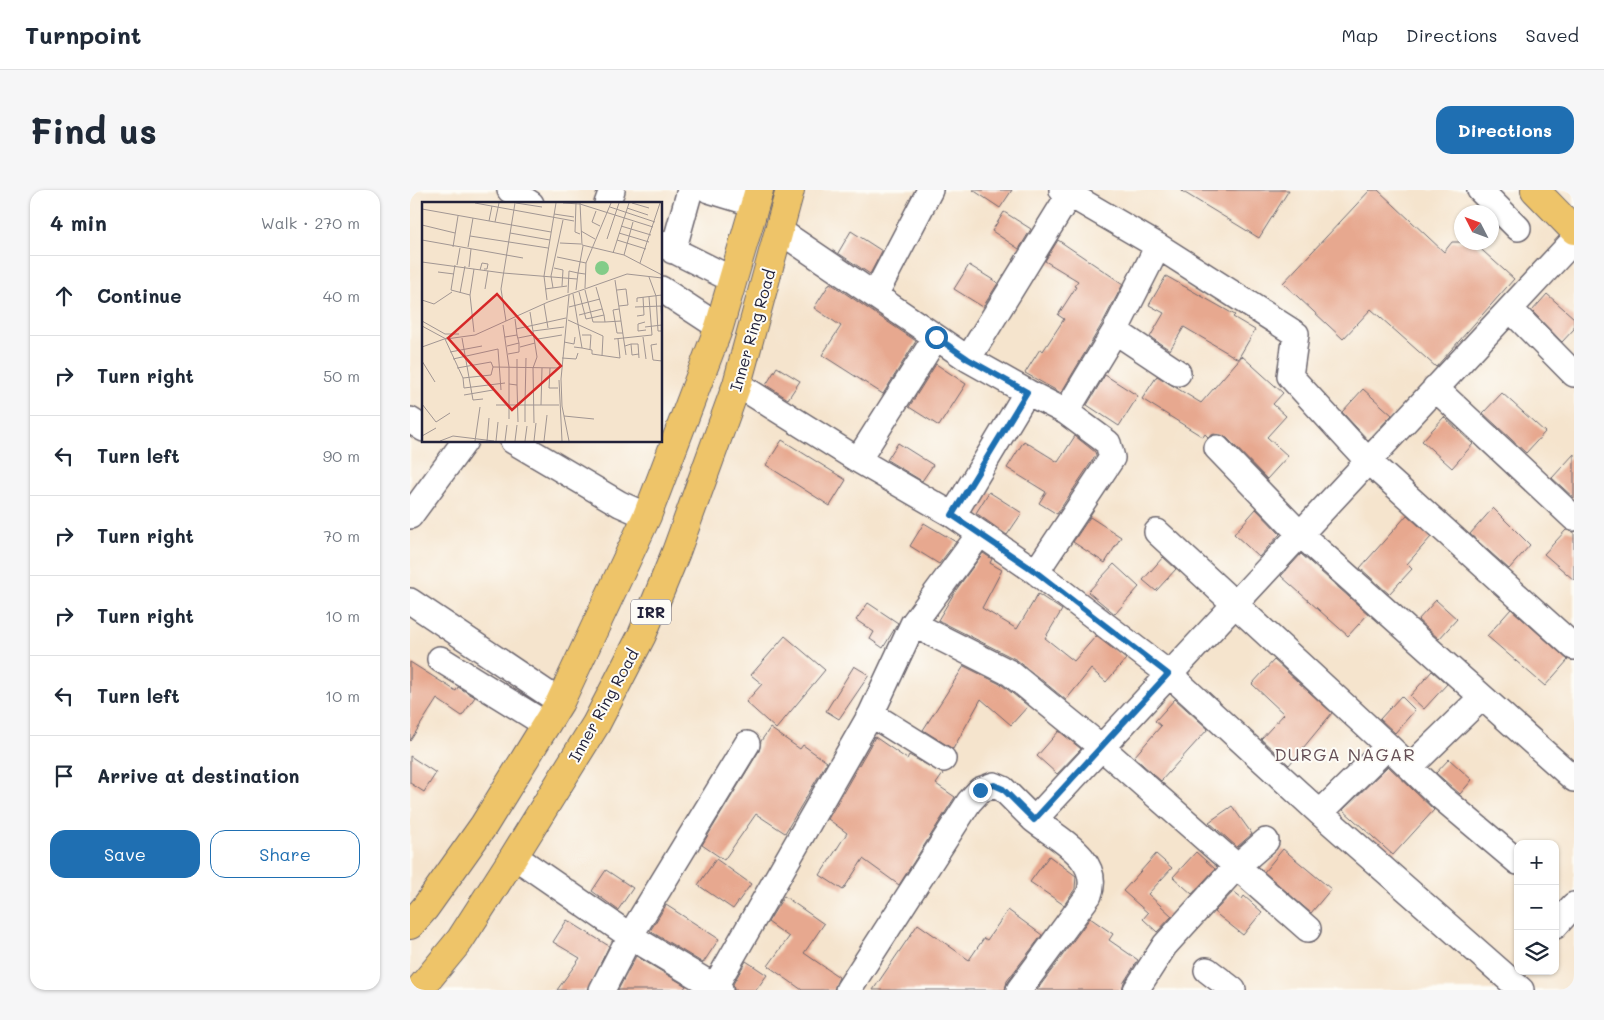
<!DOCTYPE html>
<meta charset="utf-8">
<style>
:root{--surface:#fff;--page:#f6f6f7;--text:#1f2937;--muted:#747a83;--line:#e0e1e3;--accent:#1f6fb2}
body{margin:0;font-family:Mali,sans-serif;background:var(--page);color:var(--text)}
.controls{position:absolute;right:15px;bottom:15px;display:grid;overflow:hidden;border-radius:10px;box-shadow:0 1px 4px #0004}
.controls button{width:45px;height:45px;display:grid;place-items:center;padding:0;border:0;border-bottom:1px solid var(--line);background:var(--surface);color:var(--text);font:25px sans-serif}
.compass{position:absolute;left:1044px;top:15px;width:45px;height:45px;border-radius:50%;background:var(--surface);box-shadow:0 1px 4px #0004;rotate:312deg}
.stop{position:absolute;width:15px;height:15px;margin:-11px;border:4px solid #1f6fb2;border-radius:50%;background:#fff}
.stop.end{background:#1f6fb2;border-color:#fff;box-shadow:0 1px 5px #0008}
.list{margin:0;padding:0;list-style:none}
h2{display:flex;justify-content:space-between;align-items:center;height:65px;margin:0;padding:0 20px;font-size:21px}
h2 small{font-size:16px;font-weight:400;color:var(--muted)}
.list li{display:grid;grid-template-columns:32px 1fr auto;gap:15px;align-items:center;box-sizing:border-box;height:80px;padding:0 20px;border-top:1px solid var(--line)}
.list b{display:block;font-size:19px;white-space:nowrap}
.list em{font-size:16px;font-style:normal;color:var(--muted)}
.actions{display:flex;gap:10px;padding:15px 20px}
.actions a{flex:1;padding:11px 0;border:1px solid var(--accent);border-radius:15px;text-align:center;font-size:18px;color:var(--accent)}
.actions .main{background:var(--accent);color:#fff}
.icon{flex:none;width:28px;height:28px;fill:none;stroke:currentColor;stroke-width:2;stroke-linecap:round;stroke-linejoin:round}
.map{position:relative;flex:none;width:1164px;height:800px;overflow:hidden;border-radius:15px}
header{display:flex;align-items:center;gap:30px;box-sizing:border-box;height:70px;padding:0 25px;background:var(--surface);border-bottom:1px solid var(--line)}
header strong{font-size:24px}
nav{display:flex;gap:28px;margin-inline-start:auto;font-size:18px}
.intro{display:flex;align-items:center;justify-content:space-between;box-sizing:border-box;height:120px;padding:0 30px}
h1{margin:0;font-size:35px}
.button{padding:12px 22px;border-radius:15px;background:var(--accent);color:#fff;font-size:18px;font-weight:700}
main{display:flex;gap:30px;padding:0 30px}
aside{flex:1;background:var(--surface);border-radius:15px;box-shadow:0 1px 4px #0004}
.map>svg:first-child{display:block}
.building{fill:#e7a88f}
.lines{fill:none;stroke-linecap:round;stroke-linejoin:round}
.minor-casing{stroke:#6c666e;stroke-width:28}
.major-casing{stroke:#6c666e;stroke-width:30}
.highway-casing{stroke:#6c666e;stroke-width:30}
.minor{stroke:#fff;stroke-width:25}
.major{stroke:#eec469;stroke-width:28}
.highway{stroke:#eec469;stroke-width:28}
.route{stroke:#1f6fb2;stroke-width:6}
.labels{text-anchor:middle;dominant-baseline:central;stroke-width:4;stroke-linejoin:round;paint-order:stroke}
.shield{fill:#fdfcf7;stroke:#646373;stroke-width:1}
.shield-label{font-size:15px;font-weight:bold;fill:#22223b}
.street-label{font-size:16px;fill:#22223b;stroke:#fdfcf7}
.neighbourhood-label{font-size:18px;letter-spacing:1px;fill:#675158;stroke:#fdfcf7}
.inset-road{fill:none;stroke:#a19693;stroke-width:1}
.view{fill:#d62828;fill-opacity:0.15;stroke:#d62828;stroke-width:2.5}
.inset-edge{fill:none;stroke:#22223b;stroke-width:2.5}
</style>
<header>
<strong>Turnpoint</strong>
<nav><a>Map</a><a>Directions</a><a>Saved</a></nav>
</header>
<div class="intro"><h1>Find us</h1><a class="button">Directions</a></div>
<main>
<aside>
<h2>4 min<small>Walk · 270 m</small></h2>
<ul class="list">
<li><svg class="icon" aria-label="ahead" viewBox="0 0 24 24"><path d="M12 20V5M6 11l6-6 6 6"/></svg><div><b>Continue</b></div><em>40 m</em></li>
<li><svg class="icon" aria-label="right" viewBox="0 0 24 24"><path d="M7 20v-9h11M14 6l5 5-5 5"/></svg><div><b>Turn right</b></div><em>50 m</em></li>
<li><svg class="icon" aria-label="left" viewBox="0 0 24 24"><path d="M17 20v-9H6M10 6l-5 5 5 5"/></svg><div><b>Turn left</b></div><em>90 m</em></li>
<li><svg class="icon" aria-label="right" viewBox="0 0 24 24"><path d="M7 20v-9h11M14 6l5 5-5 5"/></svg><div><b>Turn right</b></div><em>70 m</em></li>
<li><svg class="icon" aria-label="right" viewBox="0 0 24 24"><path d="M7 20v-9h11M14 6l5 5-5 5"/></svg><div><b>Turn right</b></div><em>10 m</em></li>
<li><svg class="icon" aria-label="left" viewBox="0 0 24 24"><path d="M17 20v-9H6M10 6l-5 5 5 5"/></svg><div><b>Turn left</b></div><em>10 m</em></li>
<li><svg class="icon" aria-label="arrive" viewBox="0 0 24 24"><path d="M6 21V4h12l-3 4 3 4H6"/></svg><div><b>Arrive at destination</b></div></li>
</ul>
<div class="actions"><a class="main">Save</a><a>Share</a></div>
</aside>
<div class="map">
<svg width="1164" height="800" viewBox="0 0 1164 800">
<rect width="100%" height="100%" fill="#fdfcf7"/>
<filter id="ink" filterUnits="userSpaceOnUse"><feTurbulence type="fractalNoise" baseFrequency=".02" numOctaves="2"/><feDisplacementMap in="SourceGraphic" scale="10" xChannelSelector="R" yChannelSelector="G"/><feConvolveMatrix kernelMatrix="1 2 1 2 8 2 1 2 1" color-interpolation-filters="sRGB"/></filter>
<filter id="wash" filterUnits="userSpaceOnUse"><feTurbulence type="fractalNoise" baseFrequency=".0096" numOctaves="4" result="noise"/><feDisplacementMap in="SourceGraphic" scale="20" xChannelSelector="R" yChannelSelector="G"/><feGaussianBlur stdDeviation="1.12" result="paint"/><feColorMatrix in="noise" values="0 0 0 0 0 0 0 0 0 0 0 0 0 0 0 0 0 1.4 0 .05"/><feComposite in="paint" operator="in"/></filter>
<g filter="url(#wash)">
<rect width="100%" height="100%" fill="#f5e4cd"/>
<g id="blocks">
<!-- building -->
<path class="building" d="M563,0h39l-12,18z
M770,0h109l-30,48z
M960,0h8l66,62 8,-10h21l41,37 -78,88 -65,-58 -28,30 -60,-56z
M594,22l27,17 -12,20 -27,-18z
M441,41l31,20 -12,23 -32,-21z
M648,50l65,44 -21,40 -41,69 -36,-20 15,-24 3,2 21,-32 -6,-4 18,-28 -2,-1 4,-5 -33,-20z
M559,75l29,18 -15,24 -29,-18z
M756,86l69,39 -2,2 22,13 -17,29 -54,-32 -14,23 -20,-13 14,-24 -15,-8z
M420,93l86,58 -33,53 -61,-39 19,-29 -27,-18z
M1137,104l27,24v11l-12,13 -30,-31z
M832,166l41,37 -10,11 13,12 -19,21 21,19 -21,23 -40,-41 -13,-4 -6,3 -3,-3 -2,3 -61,-38 15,-23 44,27z
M526,174l30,20 -27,42 -30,-19z
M367,177l23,14 -12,18 -22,-14z
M695,185l33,21 -19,30 -32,-21z
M953,199l29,26 -24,25 -26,-28z
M1092,203l43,39 -19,21 -43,-40z
M1034,227l29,27 -21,24 -30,-27z
M665,246l20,16 1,3 -39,59 -18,-11 7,-11 -39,-24 17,-27 34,21z
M372,250l64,40 -16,26 -64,-41z
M488,253l35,22 -11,16 -35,-21z
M1164,264v44l-22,-20z
M579,302l33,21 -15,22 -31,-22z
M1083,318l37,37 -21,24 -39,-35z
M846,319l24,25 -21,23 -25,-23z
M997,325l24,22 -24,27 5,5 -23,25 -29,-26z
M680,327l31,20 -16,26 -32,-21z
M514,333l32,19 -17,22 -29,-18z
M1156,340l8,2v48l-30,-26z
M573,363l9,6 -2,4 12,7 -20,38 35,21 21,-35 24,16 -17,28 29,23 22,-25 30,23 -20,23 -15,-13 -25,31 -49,-40 -79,-40 18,-30z
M891,364l67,60 -20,22 -67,-60z
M753,367l13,12 -20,22 -13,-11z
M704,374l25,23 -24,27 -27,-22z
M1026,410l21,19 -18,20 -21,-19z
M458,413l30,20 -15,25 -13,-9 4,-7 -18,-12z
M1101,419l57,51 -23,26 -58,-50z
M375,446l40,34 -49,59 -30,-27 16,-18 -11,-9z
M864,470l58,53 -43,52 -28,-26 23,-25 -32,-30z
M0,472l46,29 2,-4 17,10 -13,19 -25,-17 -27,42z
M444,476l15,9 -30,44 -13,-8z
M554,476l38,19 26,21 -17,19 -30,-26 -28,50 -30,-19z
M1022,481l15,13 -23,25 -14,-13z
M991,506l14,14 -20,23 -15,-14z
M765,509l33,30 -47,52 -27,-24 27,-31 -6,-5z
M360,538l30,21 3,-4 24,17 -42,71 -29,-19 -32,46 -22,-15 57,-94 2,-10z
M649,541l22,18 -24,25 -20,-18z
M465,547l32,22 2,-4 34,19 -7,10 19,13 -56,88 -36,-26 -20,31 -23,-15 27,-42 -19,-14z
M0,566l26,17 -12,19 -14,-9z
M1039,569l23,21 -12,14 -24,-21z
M978,576l46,44 -41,45 -50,-45z
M822,616l20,28 -15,13 -28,-25z
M873,659l48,40 -20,24 -47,-41z
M786,662l19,17 -23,25 -19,-17z
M746,664l16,14 -24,26 24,22 -15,16 -14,-13 5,-6 -25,-22z
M639,666l27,20 -1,13 -11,16 -34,-23z
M306,669l35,25 -18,25 -35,-24z
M196,680l27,18 -15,22 -26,-19z
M823,702l9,7 2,-3 18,16 -19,23 -29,-23z
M374,706l40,28 -20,29 35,24 -5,13h-32l-34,-24 21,-29 -21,-15z
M256,715l53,34 -16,24 -53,-32z
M598,720l34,25 -35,46 -2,9h-132l45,-66 51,36 15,-22 3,2z
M680,728l23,16 -4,6 29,20 -14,22 -2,8h-85z
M157,730l42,26 -21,44h-31l23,-32 -27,-16z
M226,766l50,30 -3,4h-65z
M336,771l21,14 -11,15h-22l-1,-6z"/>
</g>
</g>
<g filter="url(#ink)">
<use href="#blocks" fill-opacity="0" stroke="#6c666e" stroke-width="1"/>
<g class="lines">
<!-- minor casing -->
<g class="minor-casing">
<path id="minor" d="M100,0l21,14
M299,0l46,14
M652,0l96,56 138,88 -6,42 77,84 207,187
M1070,0l38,38
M197,14l5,-14
M370,41l156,106 -78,123
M251,54l72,36
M263,61l17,-61
M251,99l58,38
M465,105l55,-105
M1101,120l63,64
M705,141l63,42
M526,147l32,22 59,33 -74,123
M558,169l101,-164
M327,194l121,76 95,55 83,57 133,102 151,139 201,177
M1025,198l139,130
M617,202l39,20 42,31 4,15 -76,114
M656,222l49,-81 43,-85
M0,230l14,9
M103,251l107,63 27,12
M807,258l82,85 275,246
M0,326l55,-75
M747,342l231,214
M0,411l150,101
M503,434l66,-89
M30,469l105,65
M461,524l72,45
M1001,576l71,-69
M910,623l68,-67 53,51 77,65
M104,666l116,80 90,54
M1145,736l19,-21
M797,780l26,20
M192,800l28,-54 117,-192
M303,800l158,-276 42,-90 97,49 91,74 207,182
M438,800l121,-188 11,-12 14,-5 9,4 31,31
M609,800l70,-95c13,-36 -31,-56 -55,-75l540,-580
M726,800l29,-45 70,-77 31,-27"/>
</g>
<!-- major casing -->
<g class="major-casing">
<path id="major" d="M1125,0l39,40"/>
</g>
<!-- highway casing -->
<g class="highway-casing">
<path id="highway" d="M0,735l15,-17 59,-83 76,-123 87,-186 72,-189 40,-137
M9,800l41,-50 54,-84 82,-132 46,-89 34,-83 61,-168 53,-194"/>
</g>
<!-- minor -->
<use href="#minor" class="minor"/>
<!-- major -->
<use href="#major" class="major"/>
<!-- highway -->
<use href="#highway" class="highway"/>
</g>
</g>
<g class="lines" filter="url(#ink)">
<!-- route -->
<path class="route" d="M526,147l32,22 59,33 -75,123 84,57 132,102 -134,146 -31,-31 -9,-4 -14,5"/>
</g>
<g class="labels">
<!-- shield labels -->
<rect class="shield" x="221" y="409.5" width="40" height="25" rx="4"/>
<g class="shield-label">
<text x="241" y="422">IRR</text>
</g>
<!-- street labels -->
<g class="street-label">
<text transform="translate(342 140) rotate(-74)">Inner Ring Road</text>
<text transform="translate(193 515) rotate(-61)">Inner Ring Road</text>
</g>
<!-- neighbourhood labels -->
<g class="neighbourhood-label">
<text x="935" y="564">DURGA NAGAR</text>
</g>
</g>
<!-- overview -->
<g transform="translate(12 12)">
<rect width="240" height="240" fill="#f5e4cd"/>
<path d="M173 66a7 7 0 1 1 14 0a7 7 0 1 1-14 0Z" fill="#83cc88"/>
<path class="inset-road" d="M53,1l99,18M94,1l26,4M141,1l17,1 73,23M154,1l-1,29 5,2M158,1l2,42 42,10 38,20M210,1l17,5M188,5l45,15M205,6l21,7M0,7l129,23M174,9l-4,11 8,4M132,12l20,3M67,19l3,-15M73,20l4,-19M0,23l33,8M199,24l30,9M159,29l14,8M88,31l40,7M197,31l30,9M48,34l78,12M185,37l12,-36M0,38l101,18M195,38l29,9M138,41l21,1M31,45l5,-31M46,45l5,-29M191,51l16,-50M202,53l9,-33M135,55l29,6M0,60l81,11 74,6M218,61l20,-60M33,63l-4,25 19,5M35,63l3,-17M47,65l2,-18M132,66l9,2 -1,16M52,67l-4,26 4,37M58,68l2,-7 6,1 -1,5h-3M16,70l16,2M227,75l7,19 2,35h4M193,78l11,75M174,85l8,28M131,86l-2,-12 12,-56M163,86l1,-25 25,-60M63,87l3,-18M123,87l22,-3M154,88l2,-17 7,1M163,88l8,32h12M195,88l9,-1 2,16 -9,1M157,90l7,27 18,-4 1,7 16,-1M38,91l5,-27M146,91l1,-22 9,2 5,-27M151,92l9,54 -8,-1M147,93l-8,84 1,27 7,35M0,98l12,4 18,-12M125,98l-3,-24 12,-73M215,100v-4l25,-3M122,102l4,24M239,104l1,19M147,105l31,-8M213,105l27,-1M197,107l-6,1 4,23h6M108,110l7,45 -4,11 1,55M157,113l23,-6M215,114l7,-1 -1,-18M146,118l35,16 -1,20M0,119l23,13h14M84,119l-5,-32 14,-86M223,120l-7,2v7l8,-1M81,123l6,42v52M0,124l24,13 29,-4 73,-33 79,-28 35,4M223,125l17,-2M94,127l50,-11M111,129l31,-4M160,133h9l-1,14M83,135l12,-2 -2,-16M221,135l3,22M40,136l11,62 10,-1M96,136l15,-3M23,137l18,39 28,-3 2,-8 66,1M116,137l24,-4M192,137l38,-4 -3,-38M142,140l10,2 1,-7M209,142h7l1,14M235,142l-6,1 2,15 9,1M85,144l12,-3 -2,-8M203,144l6,-2 1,11 7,-1M0,145l25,-9M98,145l15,-4M160,146l10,2v4l28,4 -2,-19M28,150l32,-6M86,152l11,-2v-9M104,156l-1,47h34M140,156l14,1 2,-6M31,157l45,-10 3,41M0,159l13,21M35,166l34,-6 2,5M128,166l-1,20h9M41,176l1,10 41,-5M137,178l3,61M87,182l8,1 1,37M95,183v-26M42,193l29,-5v-4M0,202l14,18 14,-9M74,203h29v17M119,203l1,-37M142,214l30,3M0,234l14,-8M18,239l13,-5 41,5M53,239l5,-34M65,239l2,-23M74,239l2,-19M83,239l2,-16M93,239l2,-16M103,239l2,-15M112,239l2,-18M122,239l3,-26"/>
<path class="view" d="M75,92l64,72 -49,44 -64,-72z"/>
<rect width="240" height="240" class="inset-edge"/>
</g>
</svg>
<div class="controls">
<button>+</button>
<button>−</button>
<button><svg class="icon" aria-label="layers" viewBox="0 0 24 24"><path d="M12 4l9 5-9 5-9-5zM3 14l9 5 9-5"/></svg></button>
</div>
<svg class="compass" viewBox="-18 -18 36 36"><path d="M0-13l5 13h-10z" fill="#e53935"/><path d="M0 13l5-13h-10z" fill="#747a83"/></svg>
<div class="stop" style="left:526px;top:147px"></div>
<div class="stop end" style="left:570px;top:600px"></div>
</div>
</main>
